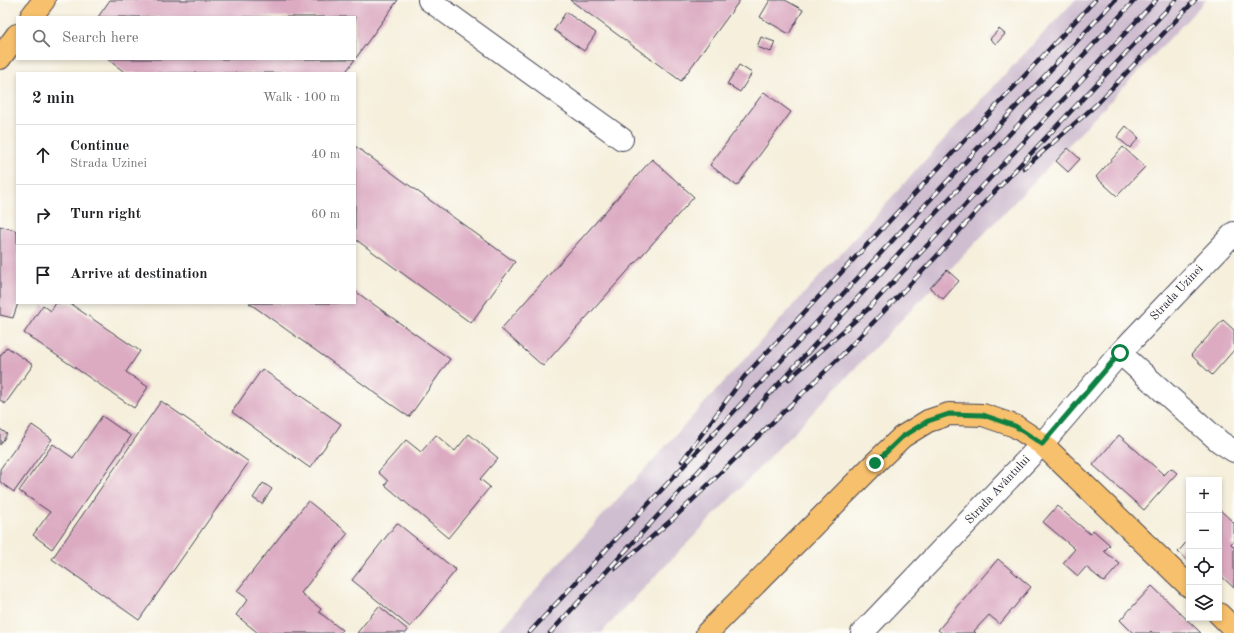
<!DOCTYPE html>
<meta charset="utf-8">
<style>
:root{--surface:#fff;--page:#f2f2f2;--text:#202124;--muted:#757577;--line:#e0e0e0}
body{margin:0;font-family:"Old Standard TT",serif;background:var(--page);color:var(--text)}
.controls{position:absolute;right:12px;bottom:12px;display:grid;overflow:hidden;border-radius:0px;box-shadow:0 2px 6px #0003}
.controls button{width:36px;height:36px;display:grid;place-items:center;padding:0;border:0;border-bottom:1px solid var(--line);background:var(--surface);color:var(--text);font:20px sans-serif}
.stop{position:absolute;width:12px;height:12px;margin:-9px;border:3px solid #0b8043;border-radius:50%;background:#fff}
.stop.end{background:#0b8043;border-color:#fff;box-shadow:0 1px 4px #0008}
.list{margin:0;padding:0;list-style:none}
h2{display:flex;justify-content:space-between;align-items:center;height:52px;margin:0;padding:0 16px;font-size:17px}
h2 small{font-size:13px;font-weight:400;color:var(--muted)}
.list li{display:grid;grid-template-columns:26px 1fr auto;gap:12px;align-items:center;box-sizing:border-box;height:60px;padding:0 16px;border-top:1px solid var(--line)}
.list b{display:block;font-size:15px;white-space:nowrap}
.list p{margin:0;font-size:13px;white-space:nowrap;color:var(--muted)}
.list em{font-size:13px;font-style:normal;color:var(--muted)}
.icon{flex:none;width:22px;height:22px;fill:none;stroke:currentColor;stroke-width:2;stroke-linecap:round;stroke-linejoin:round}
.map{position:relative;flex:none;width:1234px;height:633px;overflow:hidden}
.search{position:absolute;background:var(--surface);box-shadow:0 2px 6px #0003;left:16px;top:16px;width:340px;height:44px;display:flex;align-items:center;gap:10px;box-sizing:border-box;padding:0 14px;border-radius:0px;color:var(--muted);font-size:15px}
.panel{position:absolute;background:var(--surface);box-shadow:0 2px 6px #0003;left:16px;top:72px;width:340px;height:232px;border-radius:0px}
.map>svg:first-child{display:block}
.industrial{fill:#cfbdd0}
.building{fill:#dcabc2}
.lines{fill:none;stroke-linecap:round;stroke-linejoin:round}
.minor-casing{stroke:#424153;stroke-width:24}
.major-casing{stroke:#424153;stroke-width:24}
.minor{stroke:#fff;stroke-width:22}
.major{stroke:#f7c06c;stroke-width:22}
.rail-casing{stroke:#22223b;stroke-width:4.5}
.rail{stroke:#fdfcf7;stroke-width:3;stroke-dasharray:9;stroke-linecap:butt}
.route{stroke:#0b8043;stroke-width:5}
.labels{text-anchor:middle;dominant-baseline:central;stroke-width:4;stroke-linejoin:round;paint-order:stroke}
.street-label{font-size:12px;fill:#22223b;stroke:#fdfcf7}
</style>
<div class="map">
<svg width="1234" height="633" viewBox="0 0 1234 633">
<rect width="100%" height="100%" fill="#fdfcf7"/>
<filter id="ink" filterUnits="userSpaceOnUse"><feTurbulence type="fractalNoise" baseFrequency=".025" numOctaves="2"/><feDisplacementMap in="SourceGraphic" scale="8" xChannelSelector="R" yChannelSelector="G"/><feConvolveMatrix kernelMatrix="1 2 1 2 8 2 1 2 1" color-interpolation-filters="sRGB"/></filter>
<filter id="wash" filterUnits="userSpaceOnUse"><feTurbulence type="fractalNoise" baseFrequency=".012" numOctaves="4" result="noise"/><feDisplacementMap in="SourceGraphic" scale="16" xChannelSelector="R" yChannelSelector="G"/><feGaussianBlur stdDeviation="0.9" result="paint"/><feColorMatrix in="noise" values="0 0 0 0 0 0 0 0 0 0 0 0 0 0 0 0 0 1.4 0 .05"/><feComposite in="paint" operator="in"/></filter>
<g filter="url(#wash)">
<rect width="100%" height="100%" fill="#f5efdc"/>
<!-- industrial -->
<path class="industrial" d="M1075,0h131l-178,188 -427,445h-105l462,-509z"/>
<g id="blocks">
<!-- building -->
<path class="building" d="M110,0h288l-53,73h-219l-19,-14h248v-42h-257z
M570,0h170l-59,81z
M770,0h15l18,10 -14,24 -29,-17z
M566,12l30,21 -12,18 -30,-21z
M999,29l6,5 -9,10 -6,-5z
M761,37l14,5 -4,10 -14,-5z
M739,65l13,8 -12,19 -13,-8z
M764,92l27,20 -54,74 -27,-21z
M1126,126l13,12 -9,10 -13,-11z
M355,146l160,116 -44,61 -116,-84z
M1123,147l22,20 -28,29 -21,-19z
M1068,148l12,11 -12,13 -12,-11z
M652,159l42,38 -151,169 -42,-37z
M0,226l17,5 1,72 -5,15 -13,-3z
M947,270l12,11 -16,18 -13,-11z
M355,291l95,68 -41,58 -160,-114h106z
M56,303h13l71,48 -14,21 22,15 -14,21 -110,-75 19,-28 8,6z
M1223,320l11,10v20l-22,25 -21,-20z
M7,347l26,18 -28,39 -5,-4v-44z
M262,369l79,55 -31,44 -78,-56z
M161,401l88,61 -110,158 -87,-61z
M102,416l29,20 -79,113 -19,-14 17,-23 -31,-21 34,-47 20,14z
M32,425l20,14 -38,53 -14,-10v-13z
M0,429l7,5 -7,11z
M469,434l29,24 -18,21 10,8 -42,51 -63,-53 3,-4 -10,-9 28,-32 15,12 15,-17 19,16z
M1119,435l45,40 7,-7 6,5 -33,37 -51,-45z
M263,483l9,6 -10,15 -9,-6z
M308,501l40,32 -47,60 20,16 -2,3 23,18 -2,3h-82l-22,-18 12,-16 -11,-8z
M1057,506l33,28 3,-4 17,15 -6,6 16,13 -16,18 -18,-15 -8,9 -15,-13 12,-14 -32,-27z
M1219,509l15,14v17l-3,4 3,3v41l-15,-14z
M397,523l59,47 -46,57 -58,-47z
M1189,539v23l-11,-10z
M998,559l33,28 -31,37 -11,-9 -15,16 2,2h-34l-4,-3z
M1152,586l49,47h-49l-1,-2 -2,2h-16l-13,-13z
M379,606l29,24 -2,3h-49z"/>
</g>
</g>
<g filter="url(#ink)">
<use href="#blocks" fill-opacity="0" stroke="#424153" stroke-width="1"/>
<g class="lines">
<!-- minor casing -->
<g class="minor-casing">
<path id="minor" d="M429,0l193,139
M1120,353l100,89 14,9
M862,633l180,-189 78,-91 114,-120"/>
</g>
<!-- major casing -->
<g class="major-casing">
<path id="major" d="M31,17l13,-17
M0,58l17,-23
M1219,614l15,15
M707,633l168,-170 27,-26 26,-16 21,-7 34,1 32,11 27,18 147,142"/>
</g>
<!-- minor -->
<use href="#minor" class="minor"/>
<!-- major -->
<use href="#major" class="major"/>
<!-- rail casing -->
<g class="rail-casing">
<path id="rail" d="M1024,168l73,-64 98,-104
M789,379l79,-70 288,-309
M682,461l62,-84 351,-377
M616,568l59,-51 165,-160 96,-100 50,-56 190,-201
M529,633l586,-633
M550,633l382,-416 203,-217"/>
</g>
<!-- rail -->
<use href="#rail" class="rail"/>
</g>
</g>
<g class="lines" filter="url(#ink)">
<!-- route -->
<path class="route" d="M875,463l27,-26 26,-16 21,-7 34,1 32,11 27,18 78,-91"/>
</g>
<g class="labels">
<!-- street labels -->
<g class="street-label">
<text transform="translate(1177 293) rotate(-47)">Strada Uzinei</text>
<text transform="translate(998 490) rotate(-47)">Strada Avântului</text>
</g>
</g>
</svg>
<div class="controls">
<button>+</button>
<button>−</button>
<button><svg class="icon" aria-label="locate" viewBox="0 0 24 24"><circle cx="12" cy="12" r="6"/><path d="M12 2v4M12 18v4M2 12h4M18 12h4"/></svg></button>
<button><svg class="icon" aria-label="layers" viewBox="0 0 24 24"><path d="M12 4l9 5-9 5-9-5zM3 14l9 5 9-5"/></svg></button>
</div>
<div class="stop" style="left:1120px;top:353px"></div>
<div class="stop end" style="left:875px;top:463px"></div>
<div class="search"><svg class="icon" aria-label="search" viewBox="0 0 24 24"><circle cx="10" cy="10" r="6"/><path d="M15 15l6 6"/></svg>Search here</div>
<section class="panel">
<h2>2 min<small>Walk · 100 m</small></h2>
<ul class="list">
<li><svg class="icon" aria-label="ahead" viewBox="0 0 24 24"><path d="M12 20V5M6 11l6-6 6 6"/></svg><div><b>Continue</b><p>Strada Uzinei</p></div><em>40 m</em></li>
<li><svg class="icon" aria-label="right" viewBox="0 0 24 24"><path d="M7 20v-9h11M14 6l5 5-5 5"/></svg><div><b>Turn right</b></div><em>60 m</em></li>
<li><svg class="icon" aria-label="arrive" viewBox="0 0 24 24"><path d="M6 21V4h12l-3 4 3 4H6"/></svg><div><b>Arrive at destination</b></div></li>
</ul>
</section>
</div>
